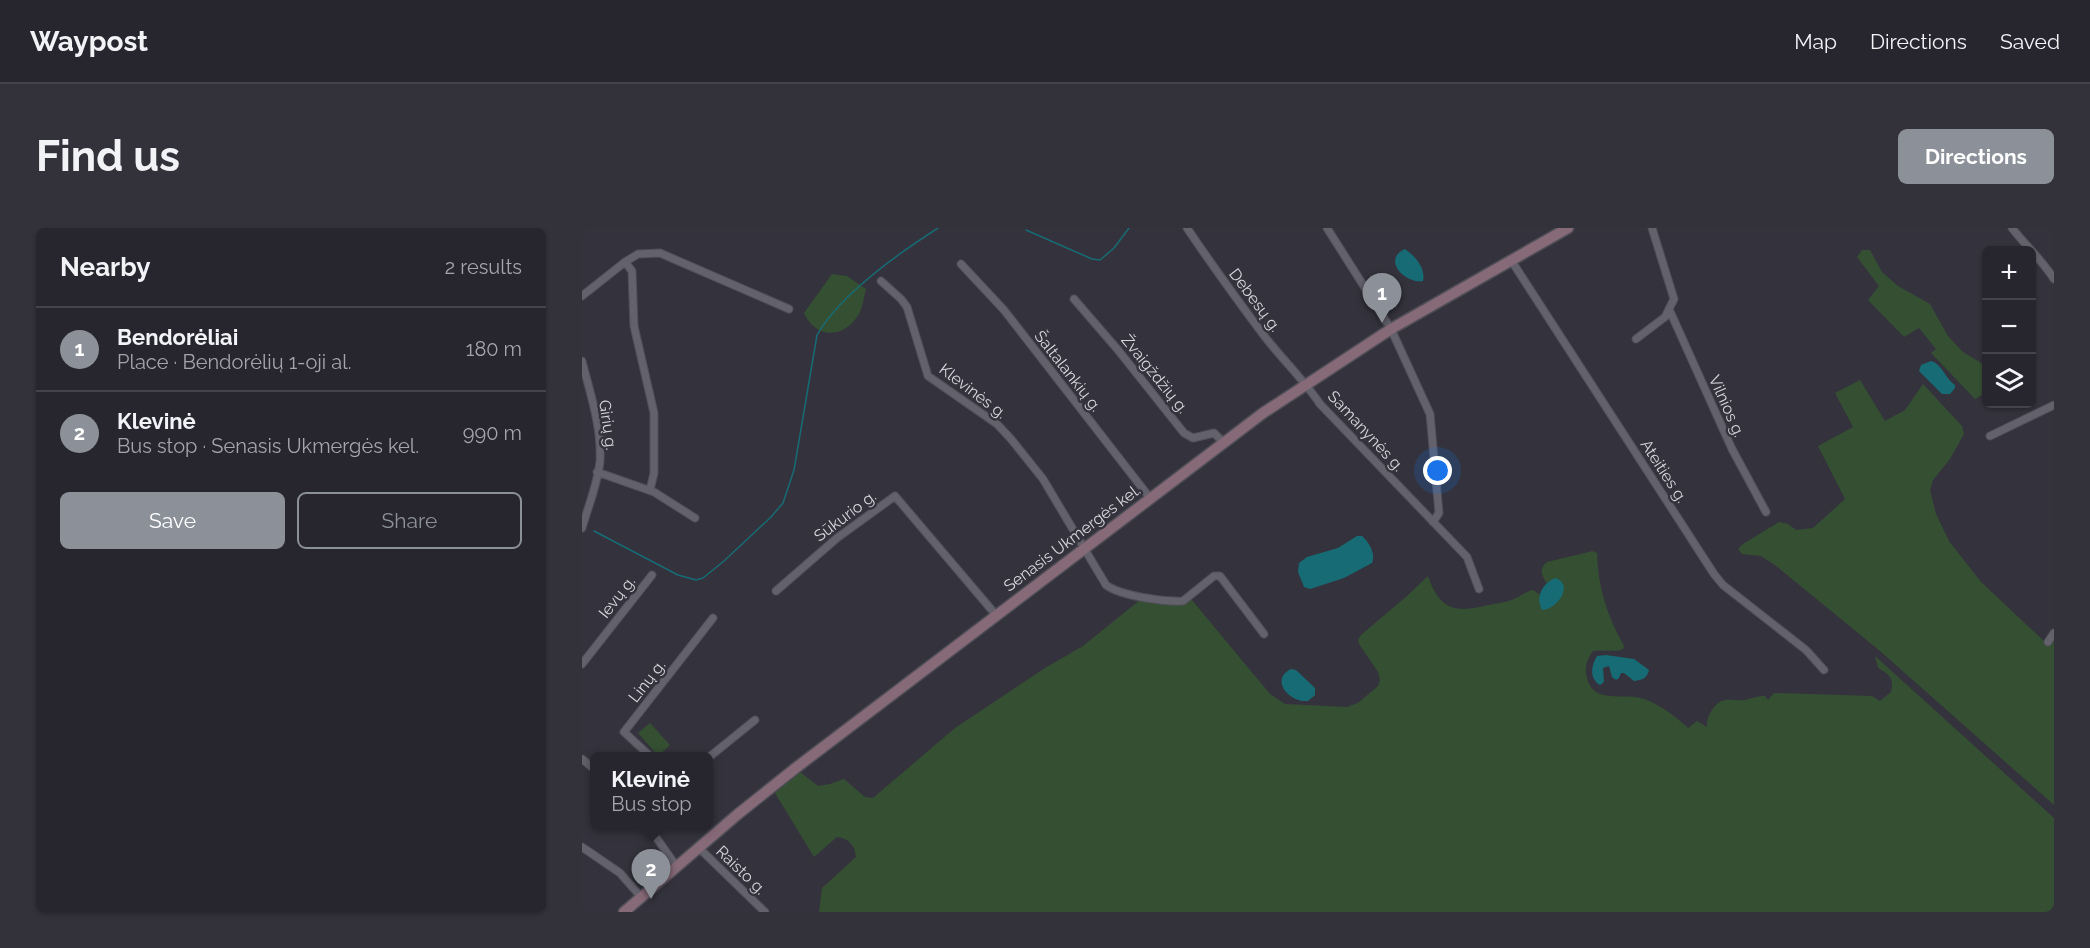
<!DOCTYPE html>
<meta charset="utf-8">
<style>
:root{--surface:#27262e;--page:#33323a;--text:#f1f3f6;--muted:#a4a5aa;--line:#43434a;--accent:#8c9099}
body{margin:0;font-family:Raleway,sans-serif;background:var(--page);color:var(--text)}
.controls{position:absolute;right:18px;top:18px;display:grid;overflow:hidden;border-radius:9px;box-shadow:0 2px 4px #0004}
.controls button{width:54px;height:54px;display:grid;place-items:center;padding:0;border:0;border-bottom:2px solid var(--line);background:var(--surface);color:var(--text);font:30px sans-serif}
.you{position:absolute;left:856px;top:243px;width:21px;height:21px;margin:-15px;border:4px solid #fff;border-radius:50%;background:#1a73e8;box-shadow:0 0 0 9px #1a73e833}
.badge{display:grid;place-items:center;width:39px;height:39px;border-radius:50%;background:var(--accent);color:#fff;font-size:20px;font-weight:700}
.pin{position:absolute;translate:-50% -50px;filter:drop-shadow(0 2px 3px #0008)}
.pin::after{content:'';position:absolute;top:32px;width:21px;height:18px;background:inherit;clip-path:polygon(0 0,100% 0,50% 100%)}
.popup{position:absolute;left:8px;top:524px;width:123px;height:78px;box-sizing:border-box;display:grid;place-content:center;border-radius:9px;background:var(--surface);filter:drop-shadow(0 2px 4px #0005);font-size:20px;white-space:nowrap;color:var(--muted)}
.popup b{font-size:22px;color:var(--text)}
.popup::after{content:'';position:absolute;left:50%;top:100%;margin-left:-12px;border:12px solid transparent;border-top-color:var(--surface)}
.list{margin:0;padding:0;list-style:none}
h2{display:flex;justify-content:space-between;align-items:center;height:78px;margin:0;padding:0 24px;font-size:26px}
h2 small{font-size:20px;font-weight:400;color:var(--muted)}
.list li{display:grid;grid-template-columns:39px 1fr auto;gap:18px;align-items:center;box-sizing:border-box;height:84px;padding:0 24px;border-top:2px solid var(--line)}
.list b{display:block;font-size:22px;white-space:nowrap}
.list p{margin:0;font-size:20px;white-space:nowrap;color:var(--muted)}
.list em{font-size:20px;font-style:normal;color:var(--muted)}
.actions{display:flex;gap:12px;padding:18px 24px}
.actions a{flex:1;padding:14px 0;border:2px solid var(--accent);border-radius:9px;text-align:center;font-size:21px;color:var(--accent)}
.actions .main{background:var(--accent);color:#fff}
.icon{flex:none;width:33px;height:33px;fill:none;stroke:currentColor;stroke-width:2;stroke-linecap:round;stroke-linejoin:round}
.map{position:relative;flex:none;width:1472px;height:684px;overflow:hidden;border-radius:9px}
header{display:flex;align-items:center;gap:36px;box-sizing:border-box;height:84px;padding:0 30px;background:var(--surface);border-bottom:2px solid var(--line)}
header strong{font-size:28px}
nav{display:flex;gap:33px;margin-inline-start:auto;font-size:21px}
.intro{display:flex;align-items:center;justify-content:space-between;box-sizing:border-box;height:144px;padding:0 36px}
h1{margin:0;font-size:42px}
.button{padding:15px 27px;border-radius:9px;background:var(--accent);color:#fff;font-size:21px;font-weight:700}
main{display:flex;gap:36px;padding:0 36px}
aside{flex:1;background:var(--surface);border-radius:9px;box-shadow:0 2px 4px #0004}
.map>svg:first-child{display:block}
.green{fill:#354f32}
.water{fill:#176b74}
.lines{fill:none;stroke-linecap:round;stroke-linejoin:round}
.stream{stroke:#176b74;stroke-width:1.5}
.minor-casing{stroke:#504f58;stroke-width:9}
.secondary-casing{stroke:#504f58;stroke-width:13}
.minor{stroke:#62616c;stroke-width:7}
.secondary{stroke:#876a78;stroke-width:10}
.labels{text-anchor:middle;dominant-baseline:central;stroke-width:5;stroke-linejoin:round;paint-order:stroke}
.street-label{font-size:16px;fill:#d7d6dd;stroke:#34333d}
</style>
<header>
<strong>Waypost</strong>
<nav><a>Map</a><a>Directions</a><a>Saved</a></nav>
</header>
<div class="intro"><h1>Find us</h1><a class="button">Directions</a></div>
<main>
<aside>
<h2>Nearby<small>2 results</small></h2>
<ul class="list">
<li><span class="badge">1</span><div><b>Bendorėliai</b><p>Place · Bendorėlių 1-oji al.</p></div><em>180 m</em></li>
<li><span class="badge">2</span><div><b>Klevinė</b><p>Bus stop · Senasis Ukmergės kel.</p></div><em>990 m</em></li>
</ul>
<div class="actions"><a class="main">Save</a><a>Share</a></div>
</aside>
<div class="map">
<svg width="1472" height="684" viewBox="0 0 1472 684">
<rect width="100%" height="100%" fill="#34333d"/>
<!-- green -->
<path class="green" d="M1280,22h8l12,22 16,14 32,18 18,32 15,16 23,14v27l-11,6 -44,-46 5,-4 -17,-21 -15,9 -36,-37 11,-14 -22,-29z
M250,46l15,2 19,13c-2,7 -3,16 -6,23 -14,27 -44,28 -56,1z
M1278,152l25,41 20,-11 18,-26 39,42 2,8 -14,25 -17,21 -3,10 6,24 13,27 32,41 64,60h9v163l-174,-154 -105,-86 -14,-9 -19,-2 -4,-5 5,-5 36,-22 9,2 8,6 17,-2 32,-29 -27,-53 35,-19 -18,-34z
M1011,323l4,2c1,35 10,63 27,93l-1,3c-9,4 -20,0 -30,2 -6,9 -9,16 -6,27 6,27 38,14 57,21 17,6 31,17 44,29l9,-7 10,6c-1,-9 7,-25 18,-27 6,-1 13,1 20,0 7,-2 13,-4 20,-4l3,4 6,-7 98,3 8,5 11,-9c3,-14 -1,-17 -13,-24l-3,-12 179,162v94h-1235l3,-24 34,-31c-1,-12 -8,-19 -19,-20l-23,20 -39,-64 25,-21 18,14 12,-2 14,-5 21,18 8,1 82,-70 90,-60 38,-22 57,-46 51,-1 79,95 15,10 62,3 11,-4 20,-17 2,-6 -2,-8 -19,-28 -1,-4 3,-5 46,-39 21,-20c12,35 28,37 61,29 9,-2 20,-3 27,-7 6,-2 10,-7 17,-8l6,4 -1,3 11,-17 -3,3c-4,-9 -8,-13 1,-21z
M68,495l20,22 -12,11 -20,-23z"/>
<!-- water -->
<path class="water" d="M823,21c10,7 21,19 18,32 -17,3 -42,-21 -18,-32z
M1349,133c11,3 14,17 24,24v3l-5,6h-8l-23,-23 2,-6z
M775,308h5c7,6 14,18 10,27l-28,15 -34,11 -6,-2 -6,-15 1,-9 8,-6 31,-9z
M973,350c20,6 2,32 -13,32 -7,-13 0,-26 13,-32z
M1024,427l28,4 15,11c-2,8 -6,10 -15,11l-10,-8h-3l-2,5 -3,2 -4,-3 -3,-11 -6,2 1,14 -4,3c-11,-7 -9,-19 -3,-29z
M709,441l5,1 19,18v7l-7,6c-18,2 -39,-21 -17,-32z"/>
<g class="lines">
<!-- stream -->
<path class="stream" d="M444,2l66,29 8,1 14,-12 15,-20
M12,303l84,44 18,5 7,-2 21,-17 47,-44 12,-14 11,-33 23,-135c23,-40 82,-82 121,-107"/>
<!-- minor casing -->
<g class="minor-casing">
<path id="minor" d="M605,0c25,37 51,73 78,109 18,23 39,43 55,67l147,153 12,32
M745,0l64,101 39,85 9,99 -6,9
M1430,0c14,18 30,32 42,51
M929,32l203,314 9,11 83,65 18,20
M379,36l43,46 146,188
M299,53l20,18 6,8 21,69 69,48 14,15 32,40 63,106c15,11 58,17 77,16l31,-25h6l44,58
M0,68l43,-34
M492,71l44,51 66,83 9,5 21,-5 9,9
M1087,81l63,140 34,63
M1054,111l29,-22 9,-18 -22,-71
M0,133c8,32 20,67 18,100 -2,22 -12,46 -18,67
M1408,208l64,-31
M15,244l57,20 41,26
M68,262l4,-17v-60l-20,-87 -2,-55 -7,-9 13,-8 22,-1 129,56
M194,363l61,-53 58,-42 101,119
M1466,414l6,-9
M0,436l70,-89
M68,528l-26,-24 89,-114
M126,530l47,-38
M0,531l12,10
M66,598l29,41
M0,619l38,26 21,24
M117,620l66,64"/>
</g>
<!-- secondary casing -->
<g class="secondary-casing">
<path id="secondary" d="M42,684l114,-98 59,-47 466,-354 128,-84 177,-101"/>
</g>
<!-- minor -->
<use href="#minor" class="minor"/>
<!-- secondary -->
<use href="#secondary" class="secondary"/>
</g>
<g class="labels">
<!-- street labels -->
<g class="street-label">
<text transform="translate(673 72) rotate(53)">Debesų g.</text>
<text transform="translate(486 143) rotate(52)">Šaltalankių g.</text>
<text transform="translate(573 146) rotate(51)">Žvaigždžių g.</text>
<text transform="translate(391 163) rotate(37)">Klevinės g.</text>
<text transform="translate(1145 178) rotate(66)">Vilnios g.</text>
<text transform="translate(26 197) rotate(82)">Girių g.</text>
<text transform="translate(784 203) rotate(47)">Samanynės g.</text>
<text transform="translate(1082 243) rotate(57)">Ateities g.</text>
<text transform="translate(263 288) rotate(-37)">Sūkurio g.</text>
<text transform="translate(490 310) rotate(-37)">Senasis Ukmergės kel.</text>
<text transform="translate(35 369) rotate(-52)">Ievų g.</text>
<text transform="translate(65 453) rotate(-52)">Linų g.</text>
<text transform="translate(159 642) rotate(44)">Raisto g.</text>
</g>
</g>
</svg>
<div class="controls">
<button>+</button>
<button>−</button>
<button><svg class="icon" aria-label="layers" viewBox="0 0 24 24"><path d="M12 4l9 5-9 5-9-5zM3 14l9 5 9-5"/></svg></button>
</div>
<div class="you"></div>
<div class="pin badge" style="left:800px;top:95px">1</div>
<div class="pin badge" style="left:69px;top:671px">2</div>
<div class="popup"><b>Klevinė</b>Bus stop</div>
</div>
</main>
